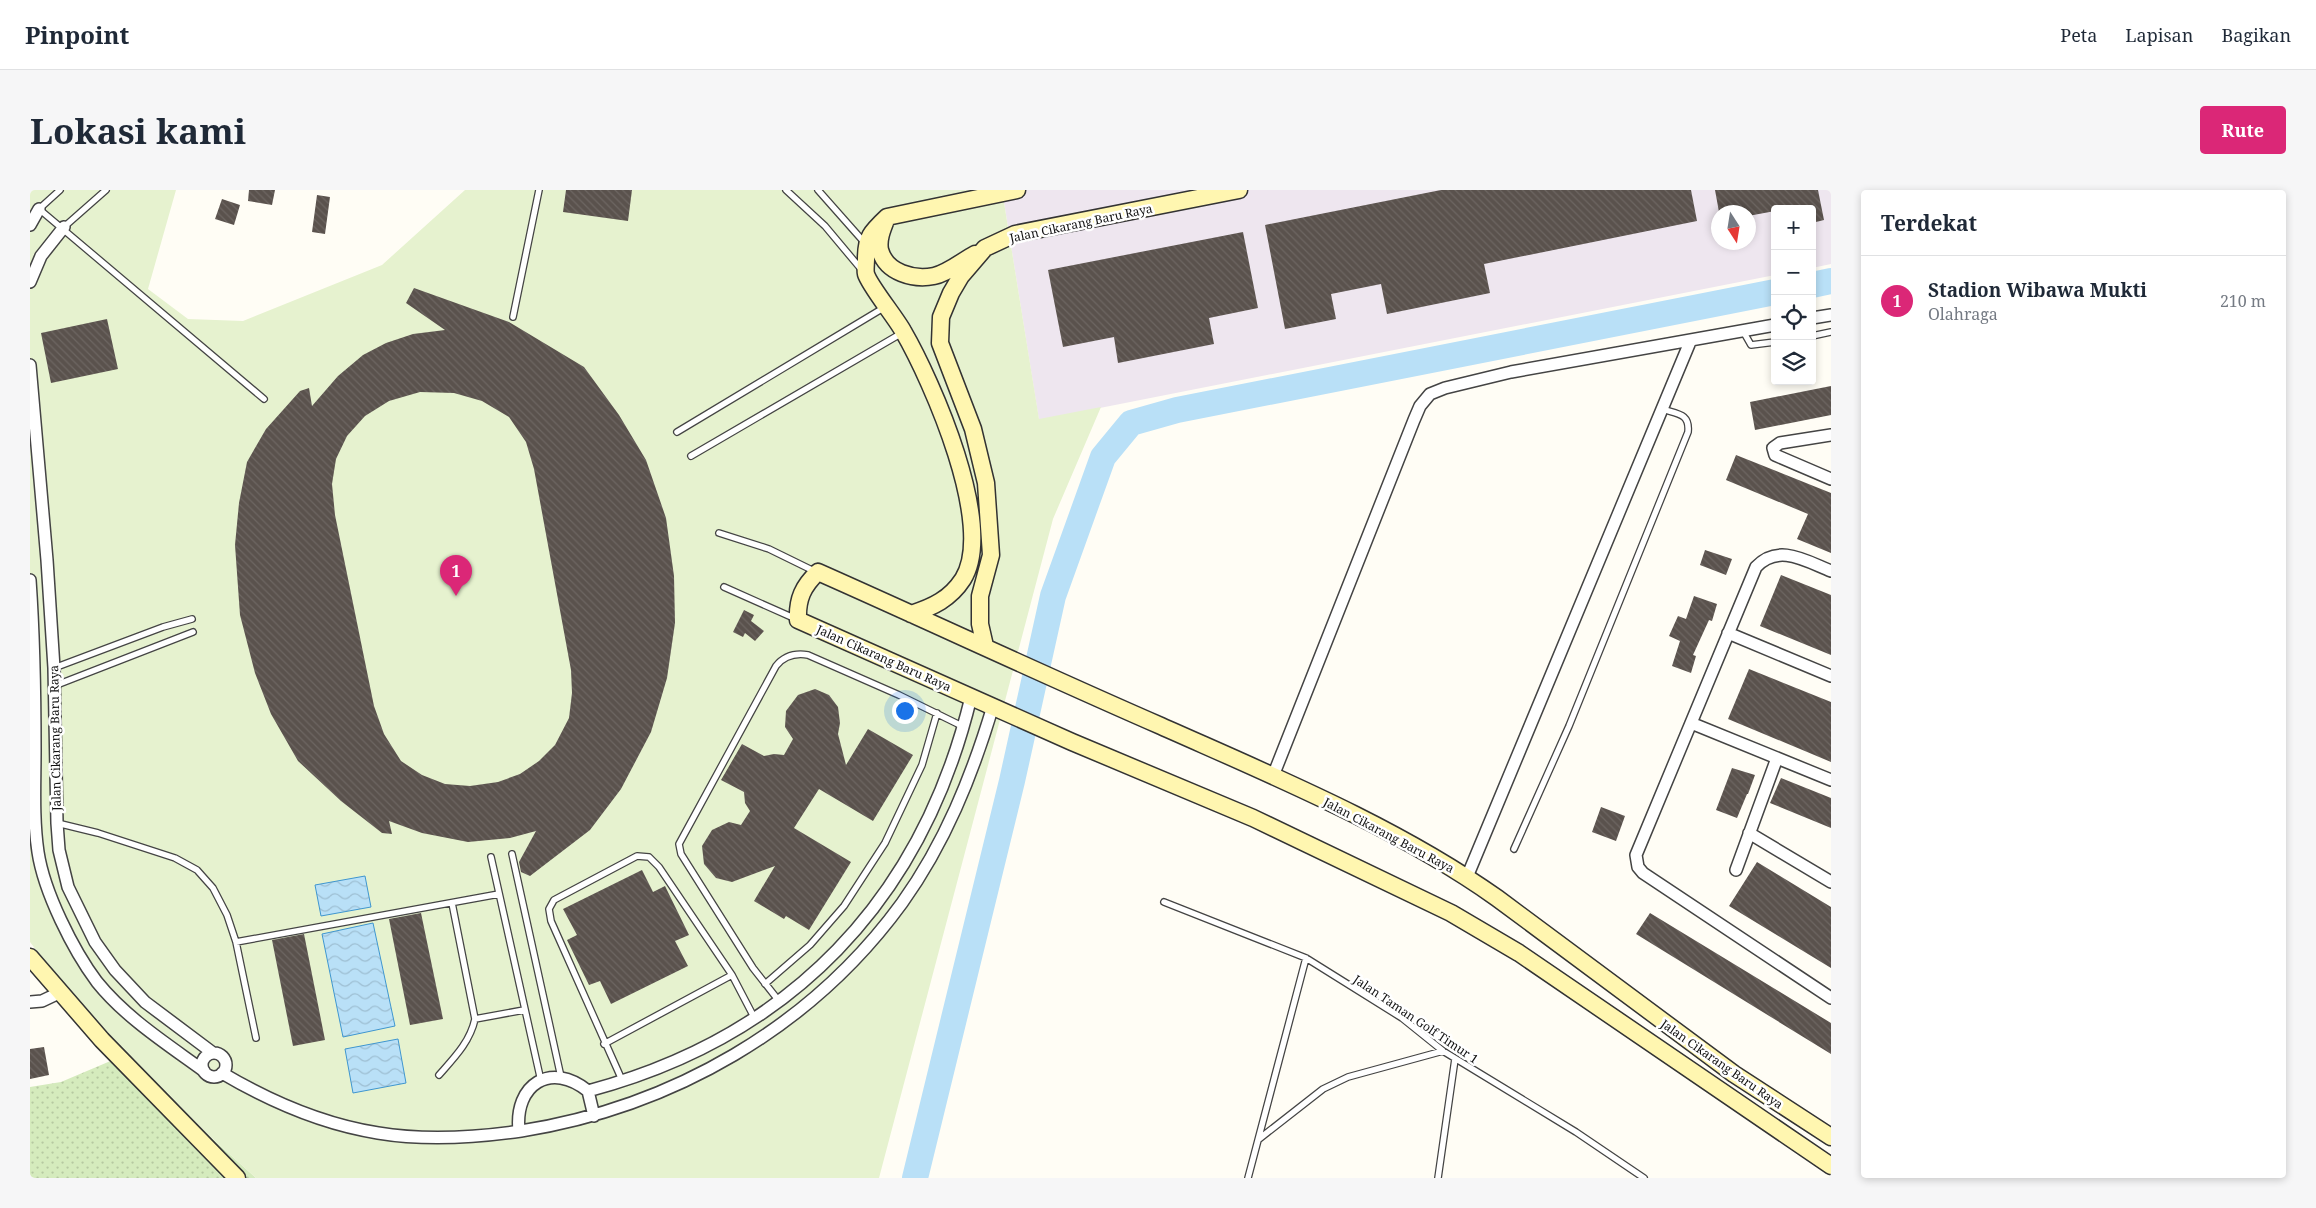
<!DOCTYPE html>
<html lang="id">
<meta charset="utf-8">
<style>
:root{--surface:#fff;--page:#f6f6f7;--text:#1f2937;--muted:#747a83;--line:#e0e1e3;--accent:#db2777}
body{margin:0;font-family:"Noto Serif",serif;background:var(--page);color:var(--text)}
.controls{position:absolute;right:15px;top:15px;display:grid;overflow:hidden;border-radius:5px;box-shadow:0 2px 8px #0003}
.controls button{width:45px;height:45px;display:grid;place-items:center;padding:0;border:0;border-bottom:1px solid var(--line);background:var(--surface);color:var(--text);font:25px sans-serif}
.compass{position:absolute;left:1681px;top:15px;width:45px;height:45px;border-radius:50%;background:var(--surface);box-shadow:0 2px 8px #0003;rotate:168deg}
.you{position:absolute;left:874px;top:520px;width:18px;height:18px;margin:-12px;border:4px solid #fff;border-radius:50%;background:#1a73e8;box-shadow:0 0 0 8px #1a73e833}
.badge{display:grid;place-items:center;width:32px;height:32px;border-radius:50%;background:var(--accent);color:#fff;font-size:16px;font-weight:700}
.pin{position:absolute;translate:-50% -41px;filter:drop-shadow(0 1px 2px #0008)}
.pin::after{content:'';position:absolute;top:26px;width:18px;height:15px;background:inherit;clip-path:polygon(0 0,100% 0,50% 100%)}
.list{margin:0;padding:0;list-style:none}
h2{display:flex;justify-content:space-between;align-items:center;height:65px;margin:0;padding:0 20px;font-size:21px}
h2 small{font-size:16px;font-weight:400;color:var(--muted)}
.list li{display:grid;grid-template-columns:32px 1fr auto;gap:15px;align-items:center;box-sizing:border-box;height:90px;padding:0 20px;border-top:1px solid var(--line)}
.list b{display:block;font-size:19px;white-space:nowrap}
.list p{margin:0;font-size:16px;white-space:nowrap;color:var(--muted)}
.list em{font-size:16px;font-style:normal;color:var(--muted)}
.icon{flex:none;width:28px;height:28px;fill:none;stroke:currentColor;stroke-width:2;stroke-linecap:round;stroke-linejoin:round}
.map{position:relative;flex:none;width:1801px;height:988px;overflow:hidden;border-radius:5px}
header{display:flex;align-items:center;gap:30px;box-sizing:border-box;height:70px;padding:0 25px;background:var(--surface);border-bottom:1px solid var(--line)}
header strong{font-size:24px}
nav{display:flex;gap:28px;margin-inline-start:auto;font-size:18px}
.intro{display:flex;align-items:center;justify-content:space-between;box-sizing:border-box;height:120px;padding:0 30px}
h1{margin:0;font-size:35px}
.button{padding:12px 22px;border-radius:5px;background:var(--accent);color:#fff;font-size:18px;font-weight:700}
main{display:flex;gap:30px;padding:0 30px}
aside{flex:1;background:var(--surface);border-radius:5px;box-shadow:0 2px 8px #0003}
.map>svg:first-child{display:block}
.industrial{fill:#eee6ef;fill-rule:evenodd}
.grass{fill:url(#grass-dots)}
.pitch{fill:#e6f2cf}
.water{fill:url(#water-waves);stroke:#3f96cf}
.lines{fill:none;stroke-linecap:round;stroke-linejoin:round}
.river{stroke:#b9e0f7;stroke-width:26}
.building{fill:url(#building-back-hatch);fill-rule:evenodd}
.lane-casing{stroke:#444;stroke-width:8}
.street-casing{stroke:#444;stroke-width:14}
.secondary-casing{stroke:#333;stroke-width:19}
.lane{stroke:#fff;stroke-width:5.5}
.street{stroke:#fff;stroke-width:11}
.secondary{stroke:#fff6b0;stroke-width:16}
.labels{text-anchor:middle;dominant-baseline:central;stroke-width:5;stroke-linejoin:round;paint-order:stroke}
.street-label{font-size:12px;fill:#111;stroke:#fff}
</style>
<header>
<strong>Pinpoint</strong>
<nav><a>Peta</a><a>Lapisan</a><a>Bagikan</a></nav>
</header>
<div class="intro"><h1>Lokasi kami</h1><a class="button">Rute</a></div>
<main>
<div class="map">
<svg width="1801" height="988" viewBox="0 0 1801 988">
<defs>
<pattern id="grass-dots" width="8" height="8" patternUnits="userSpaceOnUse" patternTransform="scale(1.25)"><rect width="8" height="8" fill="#d5ebbd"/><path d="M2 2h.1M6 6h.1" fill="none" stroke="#b6c8a1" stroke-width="1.8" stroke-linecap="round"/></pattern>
<pattern id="water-waves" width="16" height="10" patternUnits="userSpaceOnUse" patternTransform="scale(1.25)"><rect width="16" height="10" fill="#b9e0f7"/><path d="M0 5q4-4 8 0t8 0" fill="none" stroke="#9ebfd3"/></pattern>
<pattern id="building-back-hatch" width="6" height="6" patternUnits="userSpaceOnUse" patternTransform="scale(1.25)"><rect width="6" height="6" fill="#5a524d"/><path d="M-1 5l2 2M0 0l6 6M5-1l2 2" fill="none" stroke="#6d6662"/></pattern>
</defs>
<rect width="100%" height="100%" fill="#fffdf5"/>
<!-- industrial -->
<path class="industrial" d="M972,0h829v74l-19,4v-59h-37v66l-736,145zM1688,22h30v30h-30z"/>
<!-- grass -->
<path class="grass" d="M97,864l78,78 51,46h-226v-91l31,-5z"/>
<!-- pitch -->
<path class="pitch" d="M0,0h146l-28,99 40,30 55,2 139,-56 83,-75h537l37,229 62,-12 -48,112 -174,659h-623l-51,-46 -116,-113 -59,-77z"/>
<!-- water -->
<path class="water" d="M335,686l6,31 -50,9 -6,-31z
M343,733l22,103 -52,11 -21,-103z
M368,849l8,44 -53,10 -8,-44z"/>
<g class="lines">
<!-- river -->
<path class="river" d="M1782,95l19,-4
M885,988l97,-397 41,-185 50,-139 28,-34 46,-13 598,-118"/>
</g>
<!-- building -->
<path class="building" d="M219,0h26l-3,15 -24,-4z
M536,0h66l-4,31 -65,-9z
M1411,0h250l6,31 -213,43 6,29 -103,21 -6,-30 -50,10 5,25 -51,10 -20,-104z
M1685,0h103l6,30 -12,3v-14h-37v2l-27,5v-4h-29z
M287,5l13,2 -5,37 -13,-2z
M192,9l18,6 -6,20 -19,-6z
M1213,42l15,76 -49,10 5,26 -96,19 -4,-26 -51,10 -15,-77z
M384,98l95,34 75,45 35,48 27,45 20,58 8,58 1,47 -8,55 -16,54 -30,57 -31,41 -60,46 -9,-4 -2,-10 17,-31 -26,7 -42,4 -46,-9 -33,-12 3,13 -10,-1 -41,-32 -43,-40 -27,-47 -16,-41 -15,-58 -5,-70 4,-42 8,-41 19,-33 34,-38 9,-3 3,18 26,-30 25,-21 23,-12 27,-9 32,-4 -39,-27zM390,202l34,1 28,8 27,16 17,25 8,27 37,201 1,23 -3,25 -14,27 -16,16 -19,13 -22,8 -28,4 -25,-2 -23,-9 -21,-14 -17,-27 -10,-28 -39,-191 -3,-31 4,-25 11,-23 18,-20 24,-15z
M77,129l11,50 -67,14 -10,-50z
M1801,196v29l-76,15 -5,-28z
M1706,265l95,38v60l-34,-14 11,-25 -82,-34z
M1675,360l27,9 -6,16 -26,-10z
M1751,385l50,20v60l-71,-29z
M1664,406l23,8 -5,17 -3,-1 -16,35 3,1 -5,17 -19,-7 8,-25 -11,-5 9,-20 8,3z
M714,420l10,5 -3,6 13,10 -9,10 -10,-8 -2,4 -10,-5z
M1719,479l82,33v60l-103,-43z
M785,499l14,6 9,12 2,16 -2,11 8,31 22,-36 45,26 -40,66 -54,-32 -25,39 57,34 -42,68 -23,-14 -2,3 -30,-18 21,-35 -43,16 -16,-4 -12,-14 -2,-18 10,-16 17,-8 12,3 9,-14 -5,-8 -1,-11 -23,-12 21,-36 22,12 10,-2 10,1 9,-16 -8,-12 1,-16 12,-16z
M1702,578l23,7 -7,19h-1l-10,24 -21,-8z
M1751,588l50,20v30l-61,-25z
M1571,617l24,9 -9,25 -24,-9z
M1727,672l74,45v61l-102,-62z
M612,680l11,22 12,-6 24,49 -14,6 13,25 -77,38 -11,-23 -11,4 -22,-45 10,-5 -14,-26z
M391,723l22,106 -33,6 -21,-106z
M1620,723l181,110v31l-195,-120z
M274,744l21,106 -32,6 -21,-106z
M14,857l5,28 -19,4v-30z"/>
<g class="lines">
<!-- lane casing -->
<g class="lane-casing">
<path id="lane" d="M30,0l-21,19 225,190
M756,0l39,36 36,43
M788,0l46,52
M34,37l42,-37
M483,127l26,-127
M1713,141l8,14 24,-3
M1782,146l19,-4
M647,242l208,-125
M661,266l211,-123
M689,343l50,16 47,23
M694,397l72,32
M24,478l109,-41 29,-8
M24,496l139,-54
M27,633l41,10 77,25 22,12 16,18 14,27 9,27 20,96
M1484,659l55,-123 119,-294c2,-19 -11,-18 -26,-23
M482,664l49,223
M461,667l50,224
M1134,712l142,56 96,60 41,33 133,81 68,46
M206,752l263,-48
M735,794l45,-39 34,-39 26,-40 15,-23 37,-78 15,-52
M749,811l-26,-33 -72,-114 -2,-10 97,-178c8,-10 20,-13 32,-11l91,40 63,31
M445,829l49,-9
M574,854l128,-69
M409,885c15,-17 31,-33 36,-56l-23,-116
M592,890l-71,-159 -2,-12 5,-9 83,-44 12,1 10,10 73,108 23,44
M1229,949l64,-50 25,-12 95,-26
M1218,988l58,-220
M1408,988l17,-119"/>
</g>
<!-- street casing -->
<g class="street-casing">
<path id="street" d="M0,35l9,-16
M0,92l11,-26 23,-29
M1782,128l19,-3
M0,175l17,195 7,108 3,155 2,27 9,37 27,55 20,28 30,32 68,51
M1801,245l-51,8 -7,5 2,7 56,24
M1801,381c-25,-10 -53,-28 -75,-4l-120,288 2,12 5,6 188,125
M0,390c4,57 5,113 5,170 0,34 -2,69 3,102 6,40 35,98 59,130 29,36 70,62 107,89
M1698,443l103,43
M1661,533l140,57
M1243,586l141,-356 6,-14 10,-12 15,-6 66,-16 264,-47
M1719,643l82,49
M1706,680l41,-112
M1437,687l223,-535
M0,812l12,-1 19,-9
M172 875a12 12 0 1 1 24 0a12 12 0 1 1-24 0Z
M192,883c49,29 99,51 156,60 48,8 95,5 143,-2 151,-24 290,-103 381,-228 43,-60 70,-127 91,-197
M558,901c203,-54 334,-191 383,-394
M558,901l6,25
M489,941c-5,-47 32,-70 69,-40"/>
</g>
<!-- secondary casing -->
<g class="secondary-casing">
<path id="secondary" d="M856,30c-4,10 -8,20 -6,30 6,23 34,30 54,26 14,-3 28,-15 41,-22
M881,424c22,-7 39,-15 52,-35 33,-53 -31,-198 -60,-248 -7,-13 -34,-46 -37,-57 -1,-4 0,-11 0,-15 0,-22 5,-27 21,-42l130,-27
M955,456l-5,-22v-28l11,-41 -5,-72 -13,-54 -33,-86 1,-26 10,-24 10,-17 24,-28 30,-14 224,-44
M0,767l72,83 135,138
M1801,947l-97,-63 -237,-176c-100,-71 -224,-122 -336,-172 -115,-50 -228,-103 -343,-154 -15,14 -21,27 -20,48l274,122 181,76 198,95 68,40 312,213"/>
</g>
<!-- lane -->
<use href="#lane" class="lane"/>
<!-- street -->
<use href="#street" class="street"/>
<!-- secondary -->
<use href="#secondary" class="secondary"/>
</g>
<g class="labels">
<!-- street labels -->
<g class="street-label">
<text transform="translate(1051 33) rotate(-12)">Jalan Cikarang Baru Raya</text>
<text transform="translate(854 468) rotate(24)">Jalan Cikarang Baru Raya</text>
<text transform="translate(25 548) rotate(-91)">Jalan Cikarang Baru Raya</text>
<text transform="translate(1359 645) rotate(28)">Jalan Cikarang Baru Raya</text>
<text transform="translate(1386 829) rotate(34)">Jalan Taman Golf Timur 1</text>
<text transform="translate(1692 874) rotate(35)">Jalan Cikarang Baru Raya</text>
</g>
</g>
</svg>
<div class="controls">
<button>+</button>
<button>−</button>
<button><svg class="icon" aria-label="locate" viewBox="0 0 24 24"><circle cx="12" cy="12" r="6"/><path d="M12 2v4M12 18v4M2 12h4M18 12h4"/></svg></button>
<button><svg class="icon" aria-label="layers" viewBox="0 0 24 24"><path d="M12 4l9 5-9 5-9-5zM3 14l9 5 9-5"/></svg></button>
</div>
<svg class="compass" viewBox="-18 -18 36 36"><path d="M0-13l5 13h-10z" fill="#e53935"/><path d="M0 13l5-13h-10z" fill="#747a83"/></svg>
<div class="you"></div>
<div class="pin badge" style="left:426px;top:406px">1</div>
</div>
<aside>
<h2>Terdekat<small></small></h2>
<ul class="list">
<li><span class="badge">1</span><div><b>Stadion Wibawa Mukti</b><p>Olahraga</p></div><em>210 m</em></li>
</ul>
</aside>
</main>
